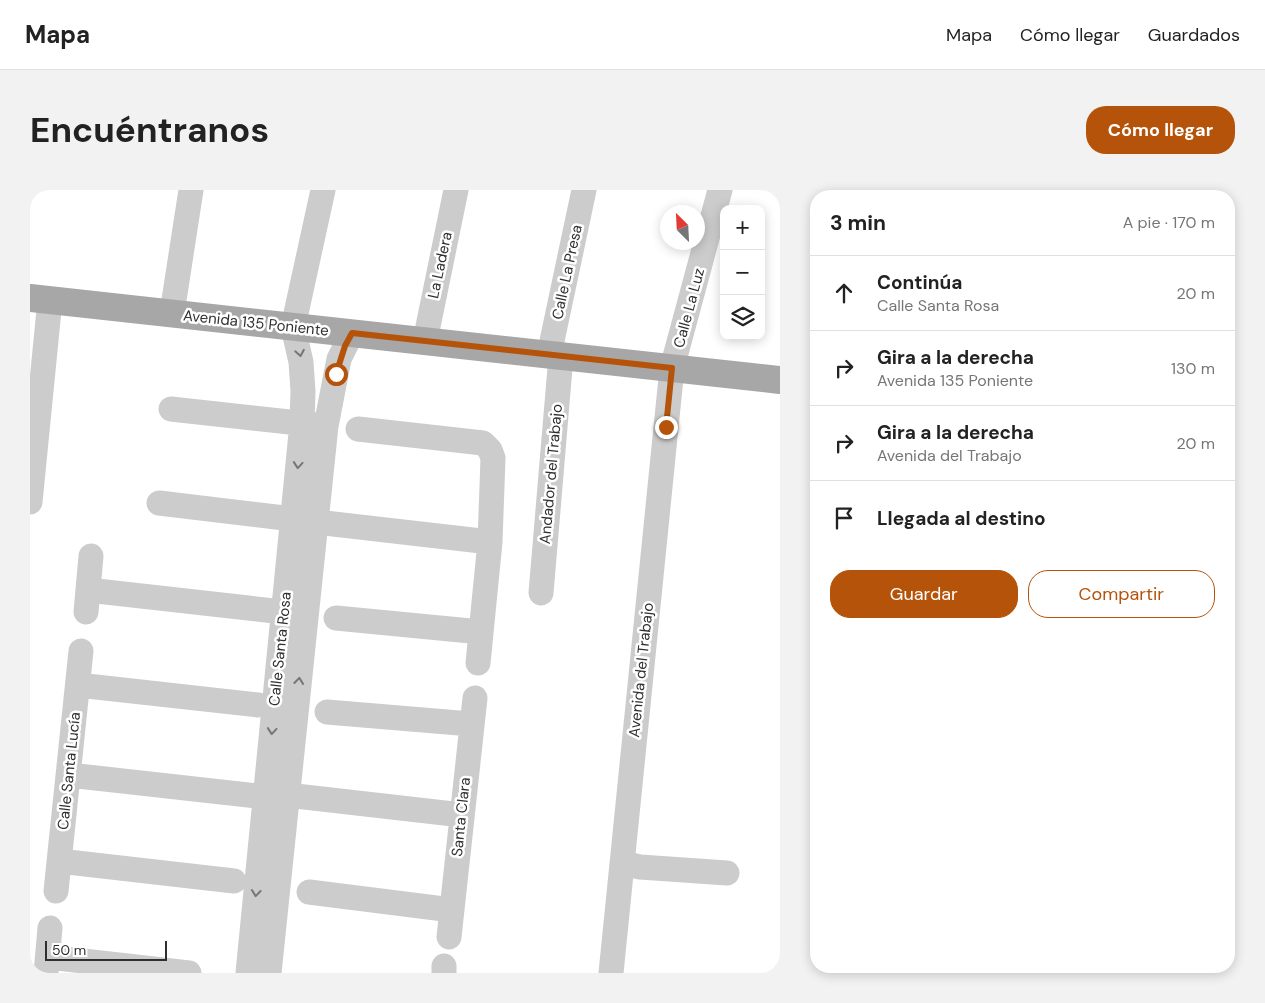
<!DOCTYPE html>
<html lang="es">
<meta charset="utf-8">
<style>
:root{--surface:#fff;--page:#f2f2f2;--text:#222;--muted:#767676;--line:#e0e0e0;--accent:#b45309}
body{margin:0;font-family:"DM Sans",sans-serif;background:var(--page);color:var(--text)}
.controls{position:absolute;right:15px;top:15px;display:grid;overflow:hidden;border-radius:10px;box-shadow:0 2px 12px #0003}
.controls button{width:45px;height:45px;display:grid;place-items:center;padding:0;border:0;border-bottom:1px solid var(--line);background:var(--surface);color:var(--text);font:25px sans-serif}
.compass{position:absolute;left:630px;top:15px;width:45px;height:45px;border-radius:50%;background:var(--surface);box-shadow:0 2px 12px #0003;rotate:336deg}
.scale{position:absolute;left:15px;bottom:12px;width:122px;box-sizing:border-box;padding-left:5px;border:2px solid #2f2f2f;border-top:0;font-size:14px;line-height:18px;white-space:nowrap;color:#2f2f2f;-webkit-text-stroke:4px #fff;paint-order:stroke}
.stop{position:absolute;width:15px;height:15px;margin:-11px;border:4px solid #b45309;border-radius:50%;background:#fff}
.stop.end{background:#b45309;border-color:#fff;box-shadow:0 1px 5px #0008}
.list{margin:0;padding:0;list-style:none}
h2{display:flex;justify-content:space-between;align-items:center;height:65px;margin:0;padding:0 20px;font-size:21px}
h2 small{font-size:16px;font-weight:400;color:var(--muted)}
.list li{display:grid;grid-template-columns:32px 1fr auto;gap:15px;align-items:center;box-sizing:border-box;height:75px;padding:0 20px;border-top:1px solid var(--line)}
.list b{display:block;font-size:19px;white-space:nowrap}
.list p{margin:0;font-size:16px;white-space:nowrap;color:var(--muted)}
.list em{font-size:16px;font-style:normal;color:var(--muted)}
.actions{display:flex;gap:10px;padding:15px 20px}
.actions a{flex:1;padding:11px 0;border:1px solid var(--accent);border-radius:20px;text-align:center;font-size:18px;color:var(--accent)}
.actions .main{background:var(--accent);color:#fff}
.icon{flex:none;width:28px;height:28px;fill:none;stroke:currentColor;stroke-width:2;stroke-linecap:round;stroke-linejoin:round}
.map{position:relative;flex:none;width:750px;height:783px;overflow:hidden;border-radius:20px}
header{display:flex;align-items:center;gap:30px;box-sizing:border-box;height:70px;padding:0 25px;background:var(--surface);border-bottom:1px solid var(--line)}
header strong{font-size:24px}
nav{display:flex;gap:28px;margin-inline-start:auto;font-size:18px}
.intro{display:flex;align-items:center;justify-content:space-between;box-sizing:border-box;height:120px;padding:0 30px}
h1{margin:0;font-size:35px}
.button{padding:12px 22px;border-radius:20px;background:var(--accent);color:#fff;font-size:18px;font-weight:700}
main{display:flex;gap:30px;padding:0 30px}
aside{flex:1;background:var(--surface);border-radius:20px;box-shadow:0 2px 12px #0003}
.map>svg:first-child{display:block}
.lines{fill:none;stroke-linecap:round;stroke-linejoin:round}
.minor{stroke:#ccc;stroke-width:25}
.major{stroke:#a7a7a7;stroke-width:28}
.oneway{stroke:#767676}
.route{stroke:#b45309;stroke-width:6}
.labels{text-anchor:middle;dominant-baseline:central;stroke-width:5;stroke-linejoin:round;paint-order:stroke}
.street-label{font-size:15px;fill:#2f2f2f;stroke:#fff}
</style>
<header>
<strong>Mapa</strong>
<nav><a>Mapa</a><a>Cómo llegar</a><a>Guardados</a></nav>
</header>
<div class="intro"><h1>Encuéntranos</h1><a class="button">Cómo llegar</a></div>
<main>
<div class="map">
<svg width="750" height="783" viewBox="0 0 750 783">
<rect width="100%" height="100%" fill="#fff"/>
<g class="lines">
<!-- minor -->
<path class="minor" d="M142,123l19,-123
M395,151l31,-151
M519,165l35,-165
M141,219l146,16
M328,239l125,14 7,7 3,8 -3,84 -12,121
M0,312l20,-202
M129,313l134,16
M286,332l174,20
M58,400l195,22
M511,403l20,-237
M56,422l5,-56
M306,428l145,14
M48,495l180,20
M297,522l144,12
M39,585l197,22
M257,605l175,20
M29,671l175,20
M592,673l18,4 87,6
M26,701l25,-240
M279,702l143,18
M419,747l26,-239
M18,767l141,16
M16,783l4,-45
M218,783l54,-550 1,-32 -2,-29 -8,-35 30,-137
M239,783l57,-547 13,-67 13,-26
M414,783v-7
M581,783l61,-605 48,-178"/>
<!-- major -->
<path class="major" d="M0,108l750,82"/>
</g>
<!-- one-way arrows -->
<defs><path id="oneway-chevron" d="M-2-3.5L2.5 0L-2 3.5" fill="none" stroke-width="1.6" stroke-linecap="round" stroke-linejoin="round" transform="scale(1.25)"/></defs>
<g class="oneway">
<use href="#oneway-chevron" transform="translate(270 163) rotate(80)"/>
<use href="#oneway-chevron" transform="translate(268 275) rotate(95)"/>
<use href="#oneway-chevron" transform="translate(269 491) rotate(-84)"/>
<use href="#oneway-chevron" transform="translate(242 541) rotate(95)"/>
<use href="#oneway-chevron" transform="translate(226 703) rotate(96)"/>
</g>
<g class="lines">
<!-- route -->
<path class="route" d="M306,184l9,-28 7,-13 320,35 -6,59"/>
</g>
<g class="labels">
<!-- street labels -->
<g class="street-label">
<text transform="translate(410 75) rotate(-78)">La Ladera</text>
<text transform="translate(537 82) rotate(-78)">Calle La Presa</text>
<text transform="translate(659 118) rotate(-75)">Calle La Luz</text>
<text transform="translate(226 133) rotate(6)">Avenida 135 Poniente</text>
<text transform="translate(521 284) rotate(-85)">Andador del Trabajo</text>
<text transform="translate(250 459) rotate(-84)">Calle Santa Rosa</text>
<text transform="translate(611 480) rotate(-84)">Avenida del Trabajo</text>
<text transform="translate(39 581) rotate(-84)">Calle Santa Lucía</text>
<text transform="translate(431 627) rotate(-84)">Santa Clara</text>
</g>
</g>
</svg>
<div class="controls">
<button>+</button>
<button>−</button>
<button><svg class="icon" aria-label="layers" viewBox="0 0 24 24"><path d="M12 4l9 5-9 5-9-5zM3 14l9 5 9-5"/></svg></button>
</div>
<svg class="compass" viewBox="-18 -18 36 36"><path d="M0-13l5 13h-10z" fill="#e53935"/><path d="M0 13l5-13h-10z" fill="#767676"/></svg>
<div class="scale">50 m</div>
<div class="stop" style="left:306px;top:184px"></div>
<div class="stop end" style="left:636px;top:237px"></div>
</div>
<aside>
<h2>3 min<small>A pie · 170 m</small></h2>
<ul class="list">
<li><svg class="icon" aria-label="ahead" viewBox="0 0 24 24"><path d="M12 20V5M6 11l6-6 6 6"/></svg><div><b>Continúa</b><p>Calle Santa Rosa</p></div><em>20 m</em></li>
<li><svg class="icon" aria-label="right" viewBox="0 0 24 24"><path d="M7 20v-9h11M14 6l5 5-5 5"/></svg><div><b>Gira a la derecha</b><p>Avenida 135 Poniente</p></div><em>130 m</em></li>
<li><svg class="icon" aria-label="right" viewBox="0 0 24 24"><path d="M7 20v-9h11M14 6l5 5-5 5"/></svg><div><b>Gira a la derecha</b><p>Avenida del Trabajo</p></div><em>20 m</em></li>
<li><svg class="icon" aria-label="arrive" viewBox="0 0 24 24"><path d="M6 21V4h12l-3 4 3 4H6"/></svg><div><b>Llegada al destino</b></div></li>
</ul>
<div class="actions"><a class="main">Guardar</a><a>Compartir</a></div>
</aside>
</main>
